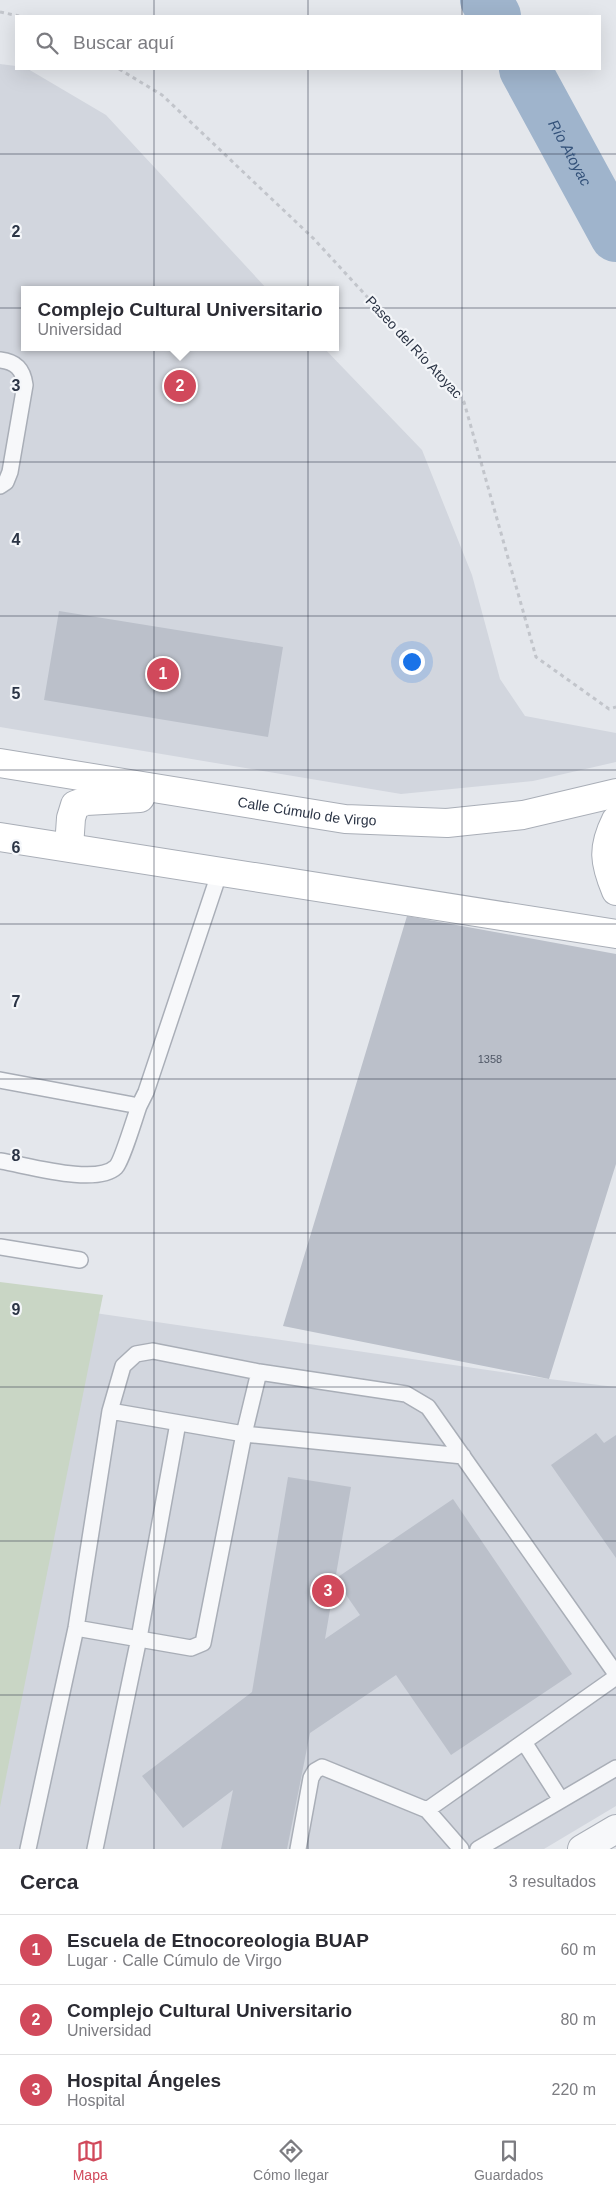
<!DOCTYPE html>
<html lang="es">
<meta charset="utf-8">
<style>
:root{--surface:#fff;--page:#f7f7f7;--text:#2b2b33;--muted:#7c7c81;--line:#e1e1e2;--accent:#d1495b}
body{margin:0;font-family:Helvetica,sans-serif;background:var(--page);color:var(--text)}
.you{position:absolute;left:411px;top:661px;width:18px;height:18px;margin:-12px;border:4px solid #fff;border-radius:50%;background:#1a73e8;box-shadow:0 0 0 8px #1a73e833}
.badge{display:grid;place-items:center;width:32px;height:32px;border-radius:50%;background:var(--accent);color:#fff;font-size:16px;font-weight:700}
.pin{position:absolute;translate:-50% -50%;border:2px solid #fff;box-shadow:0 1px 5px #0006}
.popup{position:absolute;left:21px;top:286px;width:318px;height:65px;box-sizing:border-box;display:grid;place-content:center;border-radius:0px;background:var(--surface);filter:drop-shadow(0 1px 4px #0005);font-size:16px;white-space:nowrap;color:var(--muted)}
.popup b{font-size:19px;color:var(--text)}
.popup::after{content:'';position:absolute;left:50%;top:100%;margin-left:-10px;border:10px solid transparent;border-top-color:var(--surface)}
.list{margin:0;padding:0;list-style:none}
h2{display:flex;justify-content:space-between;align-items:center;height:65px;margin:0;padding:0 20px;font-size:21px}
h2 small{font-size:16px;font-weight:400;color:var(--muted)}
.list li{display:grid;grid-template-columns:32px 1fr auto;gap:15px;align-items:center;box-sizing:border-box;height:70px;padding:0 20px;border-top:1px solid var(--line)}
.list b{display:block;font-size:19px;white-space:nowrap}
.list p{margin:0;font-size:16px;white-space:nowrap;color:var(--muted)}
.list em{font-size:16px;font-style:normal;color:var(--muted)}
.icon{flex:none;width:28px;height:28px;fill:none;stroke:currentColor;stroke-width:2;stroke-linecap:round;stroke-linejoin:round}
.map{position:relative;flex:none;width:616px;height:1849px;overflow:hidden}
.search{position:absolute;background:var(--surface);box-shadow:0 5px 20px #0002;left:15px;right:15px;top:15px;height:55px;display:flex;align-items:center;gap:12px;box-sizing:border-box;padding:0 18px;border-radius:0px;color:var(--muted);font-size:19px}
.sheet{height:275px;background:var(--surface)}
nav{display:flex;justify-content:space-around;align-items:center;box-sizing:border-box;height:70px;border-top:1px solid var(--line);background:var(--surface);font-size:14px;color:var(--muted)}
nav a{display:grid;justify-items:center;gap:2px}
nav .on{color:var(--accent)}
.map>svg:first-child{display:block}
.built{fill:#d2d6de}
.green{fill:#c9d6c5}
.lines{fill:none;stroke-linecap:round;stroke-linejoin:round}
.river{stroke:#9fb4cc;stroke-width:52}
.building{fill:#bbc0ca}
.service-casing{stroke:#a9aeb7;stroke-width:18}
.tertiary-casing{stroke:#a9aeb7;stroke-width:30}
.secondary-casing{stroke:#a9aeb7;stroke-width:30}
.path{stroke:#c2c5cb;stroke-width:3;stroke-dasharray:4 4;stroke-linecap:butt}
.service{stroke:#f7f8fa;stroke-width:15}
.tertiary{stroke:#f7f8fa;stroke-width:28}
.secondary{stroke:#fff;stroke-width:28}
.grid{fill:none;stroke:#2b3445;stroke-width:1;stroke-opacity:0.55}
.labels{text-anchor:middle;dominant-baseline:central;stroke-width:4.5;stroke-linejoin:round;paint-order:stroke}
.number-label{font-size:11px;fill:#4f5766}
.street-label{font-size:14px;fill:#2b3445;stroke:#f4f6f9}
.water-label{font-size:15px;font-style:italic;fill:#34527a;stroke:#f4f6f9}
.grid-label{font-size:16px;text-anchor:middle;font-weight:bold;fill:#2b3445;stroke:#f4f6f9;stroke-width:4.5;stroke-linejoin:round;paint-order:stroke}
</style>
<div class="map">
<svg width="616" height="1849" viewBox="0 0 616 1849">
<rect width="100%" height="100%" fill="#e4e7ec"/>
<!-- built -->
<path class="built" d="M0,64l16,2v3h12l78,46 162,175h-243v57h298l99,103 50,125 28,104 25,37 91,17v29l-83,19 -132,13 -401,-67z
M95,1313l454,66 67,8v419l-72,43h-544v-54z"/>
<!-- green -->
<path class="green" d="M0,1282l103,13 -103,512z"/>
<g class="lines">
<!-- river -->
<g class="river">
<path d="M486,0l9,16"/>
<path id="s1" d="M525,69l91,167"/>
</g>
</g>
<!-- building -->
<path class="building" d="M59,611l224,36 -15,90 -224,-37z
M407,916l209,38v210l-67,215 -266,-53z
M596,1433l8,10 12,-8v123l-65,-93z
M288,1477l63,10 -26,152 35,-24 -25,-36 118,-80 119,175 -121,81 -55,-80 -86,58 -23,116h-66l12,-59 -50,38 -41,-52 110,-84z"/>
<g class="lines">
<!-- service casing -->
<g class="service-casing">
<path id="service" d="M0,360c16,2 23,9 25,25l-15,87 -4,10 -6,4
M0,1080l139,26 7,-14 74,-221
M0,1161c26,4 96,25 116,6 6,-6 19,-50 23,-61
M0,1247l80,13
M110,1411l134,23 219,22
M76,1628l115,20 12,-5 41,-209 15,-62
M524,1742l37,58
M427,1810l189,-133
M28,1849l48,-221 34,-217 13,-45 13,-12 17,-3 106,21 147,22 22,13 188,267
M95,1849l44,-211 39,-215
M298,1849l13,-71 4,-7 7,-4 105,43 34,39
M478,1849l138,-81"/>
</g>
<!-- tertiary casing -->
<g class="tertiary-casing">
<path id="tertiary" d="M582,1849l34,-20"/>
</g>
<!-- secondary casing -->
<g class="secondary-casing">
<g id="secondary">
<path id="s2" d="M0,763l345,56 102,4 76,-8 93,-22"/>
<path d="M616,820c-14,28 -12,42 0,71"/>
<path d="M0,837l616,97"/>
<path d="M69,847l2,-29 4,-13 11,-4 54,-3"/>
</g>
</g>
<!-- path -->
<path class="path" d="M0,12l19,4
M119,69l43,26 151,143 151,164 72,255 73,52 7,-2"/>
<!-- service -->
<use href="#service" class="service"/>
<!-- tertiary -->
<use href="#tertiary" class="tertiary"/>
<!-- secondary -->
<use href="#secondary" class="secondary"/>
</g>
<!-- grid -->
<path class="grid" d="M154,0v16M308,0v16M462,0v16M154,69v1780M308,69v1780M462,69v1780M0,154h616M0,308h616M0,462h616M0,616h616M0,770h616M0,924h616M0,1079h616M0,1233h616M0,1387h616M0,1541h616M0,1695h616"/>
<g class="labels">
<!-- number labels -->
<g class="number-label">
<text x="490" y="1059">1358</text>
</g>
<!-- street labels -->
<g class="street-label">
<text transform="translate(414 347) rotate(47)">Paseo del Río Atoyac</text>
<text stroke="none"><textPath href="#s2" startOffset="311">Calle Cúmulo de Virgo</textPath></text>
</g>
<!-- water labels -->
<g class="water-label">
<text stroke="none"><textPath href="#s1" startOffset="95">Río Atoyac</textPath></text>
</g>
</g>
<g class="grid-label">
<text x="16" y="237">2</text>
<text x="16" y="391">3</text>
<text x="16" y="545">4</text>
<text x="16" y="699">5</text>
<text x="16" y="853">6</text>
<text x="16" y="1007">7</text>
<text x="16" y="1161">8</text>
<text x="16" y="1315">9</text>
</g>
</svg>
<div class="you"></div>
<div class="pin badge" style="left:163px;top:674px">1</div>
<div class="pin badge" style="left:180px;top:386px">2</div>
<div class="popup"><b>Complejo Cultural Universitario</b>Universidad</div>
<div class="pin badge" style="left:328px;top:1591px">3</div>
<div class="search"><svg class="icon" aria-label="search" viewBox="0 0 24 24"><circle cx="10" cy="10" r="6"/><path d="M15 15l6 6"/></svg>Buscar aquí</div>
</div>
<section class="sheet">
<h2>Cerca<small>3 resultados</small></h2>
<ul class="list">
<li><span class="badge">1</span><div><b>Escuela de Etnocoreologia BUAP</b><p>Lugar · Calle Cúmulo de Virgo</p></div><em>60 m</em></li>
<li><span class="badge">2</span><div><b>Complejo Cultural Universitario</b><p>Universidad</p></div><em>80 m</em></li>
<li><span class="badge">3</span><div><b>Hospital Ángeles</b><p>Hospital</p></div><em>220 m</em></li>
</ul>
</section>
<nav>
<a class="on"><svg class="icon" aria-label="map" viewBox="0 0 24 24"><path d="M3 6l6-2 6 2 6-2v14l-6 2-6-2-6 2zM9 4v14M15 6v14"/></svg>Mapa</a>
<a><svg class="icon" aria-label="directions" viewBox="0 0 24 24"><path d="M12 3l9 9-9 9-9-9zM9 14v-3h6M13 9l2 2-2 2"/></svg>Cómo llegar</a>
<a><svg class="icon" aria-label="saved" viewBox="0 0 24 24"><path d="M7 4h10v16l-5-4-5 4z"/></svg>Guardados</a>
</nav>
